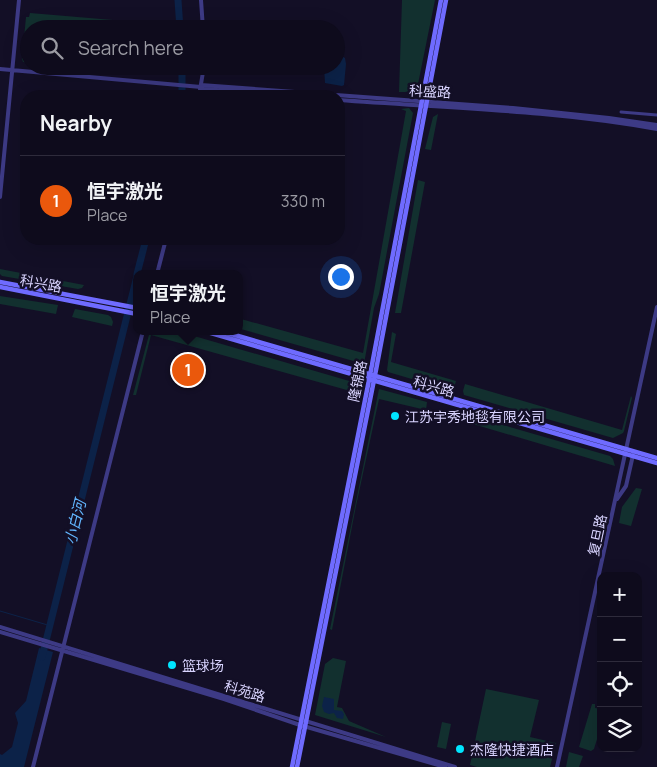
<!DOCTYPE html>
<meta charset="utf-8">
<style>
:root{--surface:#0e0b1c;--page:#1c1929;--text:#f1f3f6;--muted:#9b9ba3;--line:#2e2b3b;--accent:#ea580c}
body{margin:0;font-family:Manrope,"Noto Sans SC",sans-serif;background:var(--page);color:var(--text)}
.controls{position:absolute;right:15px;bottom:15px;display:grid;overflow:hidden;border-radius:10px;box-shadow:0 5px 20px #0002}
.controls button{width:45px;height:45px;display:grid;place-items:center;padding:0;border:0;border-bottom:1px solid var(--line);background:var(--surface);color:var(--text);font:25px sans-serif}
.you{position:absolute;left:340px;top:276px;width:18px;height:18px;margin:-12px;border:4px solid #fff;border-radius:50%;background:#1a73e8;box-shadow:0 0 0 8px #1a73e833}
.badge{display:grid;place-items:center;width:32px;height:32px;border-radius:50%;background:var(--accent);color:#fff;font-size:16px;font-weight:700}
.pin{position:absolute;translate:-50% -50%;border:2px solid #fff;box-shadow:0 1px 5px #0006}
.popup{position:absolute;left:133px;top:270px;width:110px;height:65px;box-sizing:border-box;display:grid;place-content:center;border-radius:10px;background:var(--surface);filter:drop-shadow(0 1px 4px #0005);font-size:16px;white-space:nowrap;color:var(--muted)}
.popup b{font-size:19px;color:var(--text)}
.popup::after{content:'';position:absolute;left:50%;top:100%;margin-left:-10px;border:10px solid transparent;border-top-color:var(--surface)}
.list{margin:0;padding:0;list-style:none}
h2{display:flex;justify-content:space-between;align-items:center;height:65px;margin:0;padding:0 20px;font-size:21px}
h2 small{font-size:16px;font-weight:400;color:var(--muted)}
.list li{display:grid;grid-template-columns:32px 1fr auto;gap:15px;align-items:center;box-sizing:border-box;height:90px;padding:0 20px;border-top:1px solid var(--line)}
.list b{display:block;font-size:19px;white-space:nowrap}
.list p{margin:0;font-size:16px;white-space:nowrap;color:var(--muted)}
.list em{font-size:16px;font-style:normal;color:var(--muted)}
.icon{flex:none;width:28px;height:28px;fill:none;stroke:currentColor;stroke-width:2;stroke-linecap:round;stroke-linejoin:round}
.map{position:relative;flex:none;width:657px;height:767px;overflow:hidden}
.search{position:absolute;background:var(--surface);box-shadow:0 5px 20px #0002;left:20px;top:20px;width:325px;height:55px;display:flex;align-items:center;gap:12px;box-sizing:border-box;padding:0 18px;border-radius:28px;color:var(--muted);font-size:19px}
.panel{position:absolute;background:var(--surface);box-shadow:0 5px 20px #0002;left:20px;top:90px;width:325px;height:155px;border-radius:20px}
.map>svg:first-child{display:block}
.green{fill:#12302f}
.water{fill:#0c2248}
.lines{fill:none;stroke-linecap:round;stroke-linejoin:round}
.stream{stroke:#0c2248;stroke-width:1}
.river{stroke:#0c2248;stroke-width:7}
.minor{stroke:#3d3a85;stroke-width:3}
.tertiary{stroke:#3d3a85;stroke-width:4}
.secondary{stroke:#6f6bff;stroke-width:4.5}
.poi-dot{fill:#00e5ff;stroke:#130f26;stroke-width:2}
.labels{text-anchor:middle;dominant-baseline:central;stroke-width:5;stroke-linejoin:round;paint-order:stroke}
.street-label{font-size:14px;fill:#d9d4ff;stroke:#130f26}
.poi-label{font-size:14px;fill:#d9d4ff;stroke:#130f26;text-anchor:start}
.water-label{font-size:15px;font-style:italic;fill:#62b6ff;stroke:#130f26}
</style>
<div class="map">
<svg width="657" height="767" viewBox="0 0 657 767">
<rect width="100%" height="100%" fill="#130f26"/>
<!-- green -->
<path class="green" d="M402,0h33l-17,84c-5,8 -10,8 -19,8z
M30,13l83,7 3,4v5h-87v34l-6,-1 -1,-3 4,-42h3z
M409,108l4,5 -34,181 -5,14 -10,56 -123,-35v-10l122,34 43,-242 -5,-2z
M438,114l-7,36 -6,-1 8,-32z
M418,180l7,2 -24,131h-6z
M0,269l84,16 -2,3 -4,1 -76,-13 -2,-2z
M0,296l58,9 -2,9 -56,-10z
M75,309l33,6 3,2 2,5 -1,4 -40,-9z
M150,331h27l186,54 -2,9 -210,-59 -15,60h-3z
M392,332l4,2 -5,28 65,19 -2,7 -5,2 -61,-18 -1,-2z
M465,384l157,46 9,-34 1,2 -8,33 -1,2 -10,5 -149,-43 -1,-4z
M379,389l48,13 -1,8 -47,-11 -23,107 -24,124 -2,-1z
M448,409l162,47 3,3 2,7 -169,-50z
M636,488l6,1 -11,37 -12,-3 3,-16z
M333,658l13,3 -9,46 5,1 7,13 37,16 -71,-22 10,-51z
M486,689l53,11 -9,37 26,6 -6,24h-73l-7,-2z
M592,704h3v4l6,1v17l-7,23 -3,2 -12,-4z
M442,722l9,2 -5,25 -9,-2z
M569,752l14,4 -4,11h-13z"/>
<!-- water -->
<path class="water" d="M336,53l9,5 1,6 -2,21 -2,1 -17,-3 -1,-17h12z
M39,648l14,4 -29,115h-24v-13l2,1 10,-8 6,-24 -3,-10 11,-12z
M324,697l10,2v11l8,1 2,3 -1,5 -6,-1 -3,-5 -5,1 -5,-2 -2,-6z"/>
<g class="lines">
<!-- stream -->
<path class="stream" d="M0,611l51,15"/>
<!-- river -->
<path class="river" d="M178,0l2,29
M182,96v-30
M137,274l9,-35
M42,657l95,-381"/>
<!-- minor -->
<path class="minor" d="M621,112l36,3"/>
<!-- tertiary -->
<path class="tertiary" d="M201,0l2,29
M0,69l201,18
M201,85l312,23 96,10 48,7
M200,89l96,7
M199,96l5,-30
M339,100c106,8 213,10 318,29
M0,197l19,-197
M157,274l9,-35
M617,499l9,-13 7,-31
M0,627l455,140
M0,632l224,67 76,26 145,42
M33,767l110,-436
M557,767l100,-460"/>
<!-- secondary -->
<path class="secondary" d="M0,282l137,26
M0,287l137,27
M204,331l453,132
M221,331l436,127
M292,767l79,-397 70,-370
M297,767l79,-397 70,-370"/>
</g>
<!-- markers -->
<g class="poi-dot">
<circle cx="395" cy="416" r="5"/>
<circle cx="172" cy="665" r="5"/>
<circle cx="460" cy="749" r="5"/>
</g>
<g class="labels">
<!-- street labels -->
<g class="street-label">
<text transform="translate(430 91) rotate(3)">科盛路</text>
<text transform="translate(41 283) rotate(10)">科兴路</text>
<text transform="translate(357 381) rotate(-78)">隆锦路</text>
<text transform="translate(434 386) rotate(16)">科兴路</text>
<text transform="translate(597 535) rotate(-78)">复旦路</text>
<text transform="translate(245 691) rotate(17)">科苑路</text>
</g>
<!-- poi labels -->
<g class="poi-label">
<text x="405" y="416">江苏宇秀地毯有限公司</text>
<text x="182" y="665">篮球场</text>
<text x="470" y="749">杰隆快捷酒店</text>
</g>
<!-- water labels -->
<g class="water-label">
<text transform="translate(75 522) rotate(-76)">小白河</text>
</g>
</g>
</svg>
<div class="controls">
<button>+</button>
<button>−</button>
<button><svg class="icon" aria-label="locate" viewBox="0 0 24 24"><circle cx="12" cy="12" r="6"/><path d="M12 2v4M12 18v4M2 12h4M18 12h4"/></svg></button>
<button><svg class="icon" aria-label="layers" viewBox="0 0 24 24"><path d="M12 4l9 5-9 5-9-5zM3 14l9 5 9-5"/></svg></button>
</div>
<div class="you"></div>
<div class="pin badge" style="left:188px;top:370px">1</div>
<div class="popup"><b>恒宇激光</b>Place</div>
<div class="search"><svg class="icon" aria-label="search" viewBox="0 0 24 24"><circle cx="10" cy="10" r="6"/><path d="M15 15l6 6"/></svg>Search here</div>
<section class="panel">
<h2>Nearby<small></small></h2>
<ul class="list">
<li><span class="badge">1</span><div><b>恒宇激光</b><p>Place</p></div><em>330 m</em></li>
</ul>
</section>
</div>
